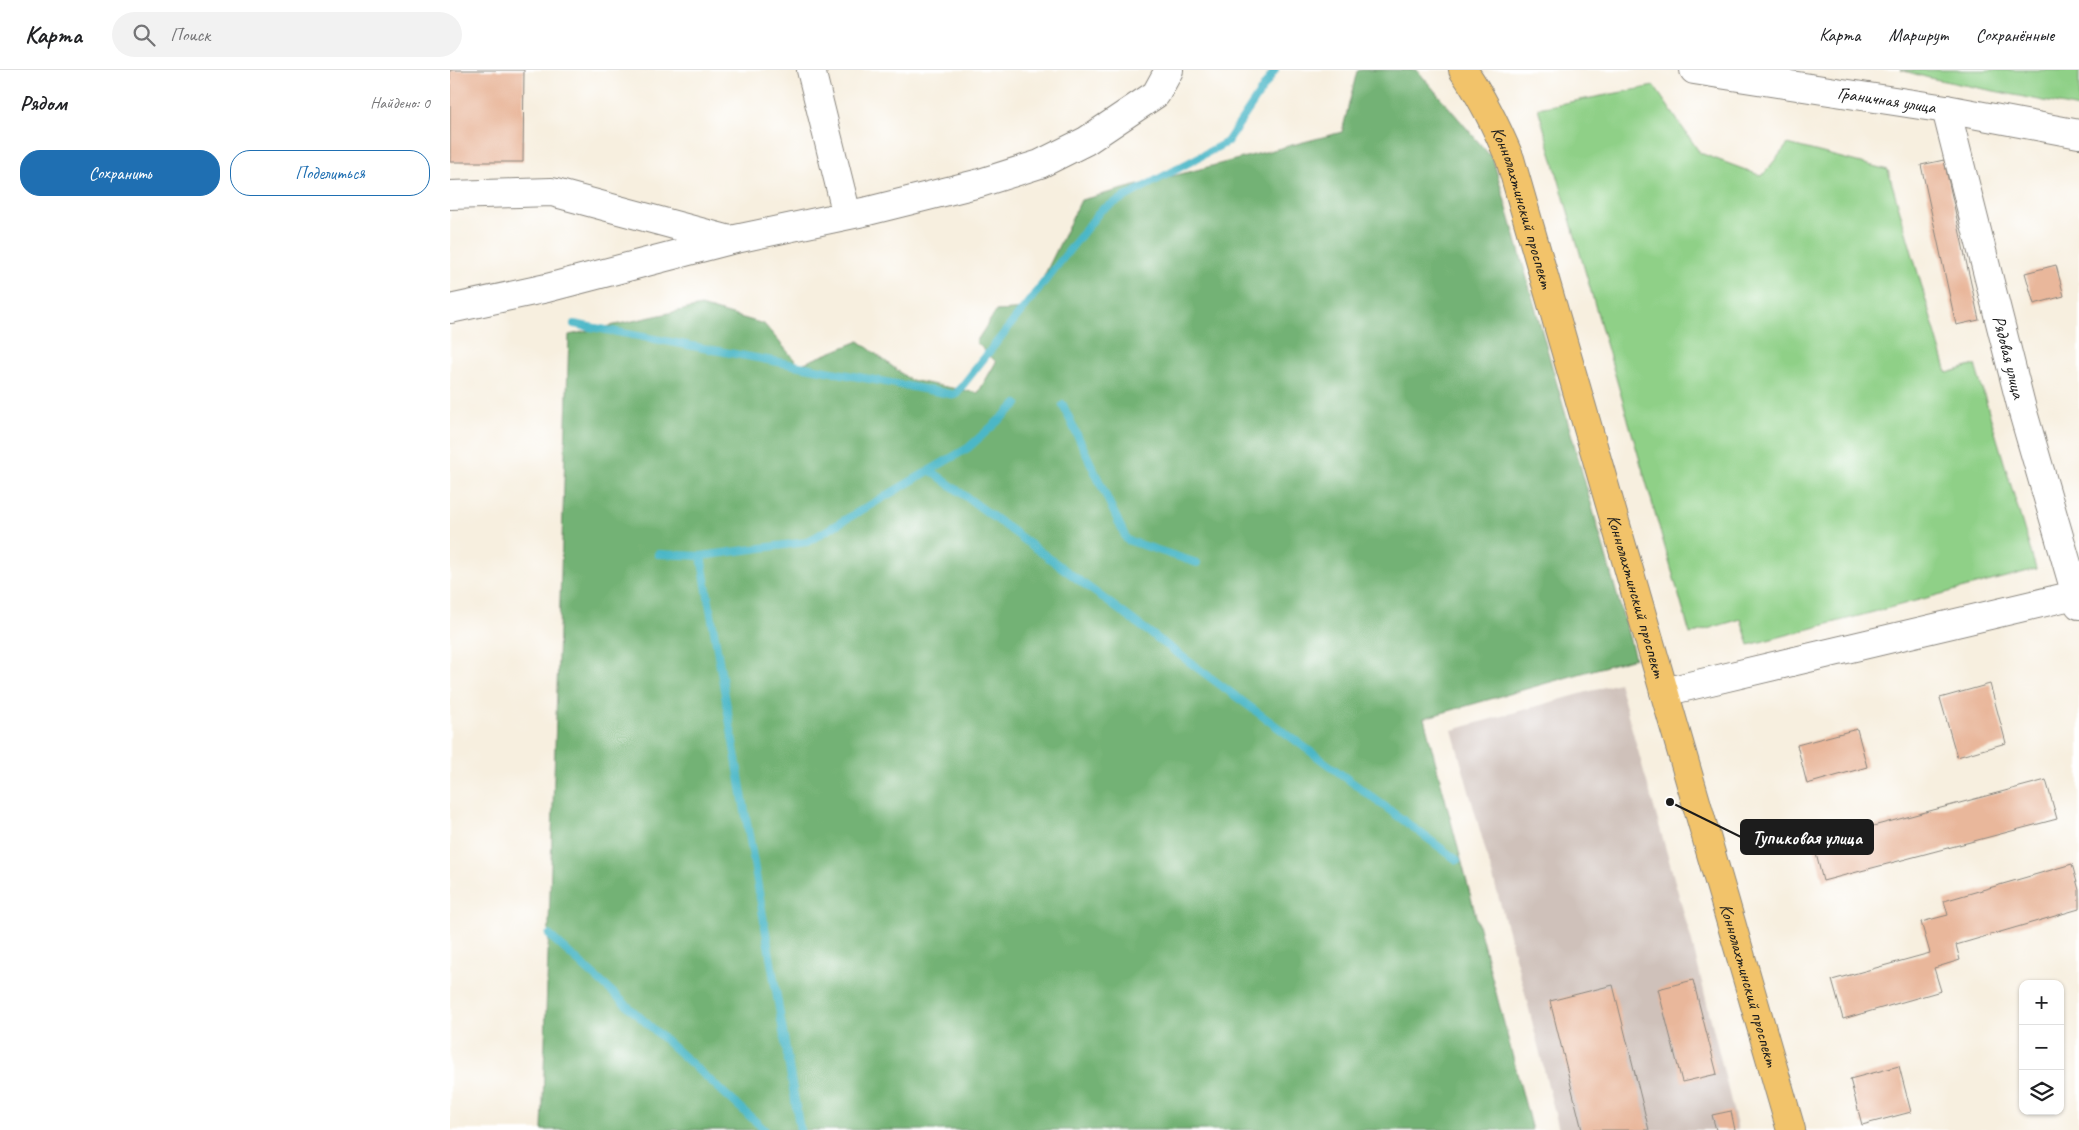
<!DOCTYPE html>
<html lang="ru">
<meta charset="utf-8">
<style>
:root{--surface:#fff;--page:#f2f2f2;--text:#202124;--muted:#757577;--line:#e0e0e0;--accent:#1f6fb2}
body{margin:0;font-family:Caveat,sans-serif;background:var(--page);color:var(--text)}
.controls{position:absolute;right:15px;bottom:15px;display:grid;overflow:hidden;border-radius:10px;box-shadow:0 1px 4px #0004}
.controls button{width:45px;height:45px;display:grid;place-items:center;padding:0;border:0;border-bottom:1px solid var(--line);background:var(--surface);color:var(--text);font:25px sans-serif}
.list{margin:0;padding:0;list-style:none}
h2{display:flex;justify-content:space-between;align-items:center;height:65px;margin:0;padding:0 20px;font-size:21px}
h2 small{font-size:16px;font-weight:400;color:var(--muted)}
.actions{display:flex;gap:10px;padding:15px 20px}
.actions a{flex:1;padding:11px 0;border:1px solid var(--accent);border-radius:20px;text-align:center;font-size:18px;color:var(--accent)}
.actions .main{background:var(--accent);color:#fff}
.icon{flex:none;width:28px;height:28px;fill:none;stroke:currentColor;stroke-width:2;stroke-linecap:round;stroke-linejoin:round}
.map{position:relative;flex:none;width:1629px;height:1060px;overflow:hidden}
header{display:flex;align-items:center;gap:30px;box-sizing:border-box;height:70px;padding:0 25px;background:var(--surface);border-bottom:1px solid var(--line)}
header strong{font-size:24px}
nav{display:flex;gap:28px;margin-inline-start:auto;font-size:18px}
.search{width:350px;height:45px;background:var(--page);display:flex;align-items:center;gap:12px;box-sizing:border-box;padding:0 18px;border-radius:28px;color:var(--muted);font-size:19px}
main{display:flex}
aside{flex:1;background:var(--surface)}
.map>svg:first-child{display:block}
.industrial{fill:#cfc1ba}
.green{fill:#8fd087;stroke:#567652}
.forest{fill:#73b274;stroke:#486748}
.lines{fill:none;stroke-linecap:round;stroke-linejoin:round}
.stream{stroke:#4bb7c7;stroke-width:8}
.building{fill:#e9b79b}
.minor-casing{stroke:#8a867e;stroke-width:30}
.major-casing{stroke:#8a867e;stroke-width:30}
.minor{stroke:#fff;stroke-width:28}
.major{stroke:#f2c36a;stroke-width:28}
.labels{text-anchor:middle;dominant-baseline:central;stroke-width:4.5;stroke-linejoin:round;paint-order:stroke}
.street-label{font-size:18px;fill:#1c1c1c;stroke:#fff}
.leader{fill:none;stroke:#1c1c1c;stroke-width:2}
.callout-dot{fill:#1c1c1c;stroke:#fff;stroke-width:2}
.callout{fill:#1c1c1c;stroke:#1c1c1c;stroke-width:2}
.callout-label{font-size:19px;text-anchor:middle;font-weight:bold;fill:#fff}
</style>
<header>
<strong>Карта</strong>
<div class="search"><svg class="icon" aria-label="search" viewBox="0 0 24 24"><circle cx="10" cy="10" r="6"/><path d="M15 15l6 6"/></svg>Поиск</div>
<nav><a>Карта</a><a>Маршрут</a><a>Сохранённые</a></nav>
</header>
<main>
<aside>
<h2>Рядом<small>Найдено: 0</small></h2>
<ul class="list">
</ul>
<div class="actions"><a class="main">Сохранить</a><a>Поделиться</a></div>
</aside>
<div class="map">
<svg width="1629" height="1060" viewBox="0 0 1629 1060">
<rect width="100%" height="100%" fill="#fff"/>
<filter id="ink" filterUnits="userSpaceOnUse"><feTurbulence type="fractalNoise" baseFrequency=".02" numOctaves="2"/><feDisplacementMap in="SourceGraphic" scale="10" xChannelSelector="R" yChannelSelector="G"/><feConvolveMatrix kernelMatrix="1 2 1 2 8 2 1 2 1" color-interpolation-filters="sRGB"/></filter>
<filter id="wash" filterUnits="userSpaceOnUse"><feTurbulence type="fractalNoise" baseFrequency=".0096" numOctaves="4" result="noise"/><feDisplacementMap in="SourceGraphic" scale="20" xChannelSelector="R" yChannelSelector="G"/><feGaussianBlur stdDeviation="1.12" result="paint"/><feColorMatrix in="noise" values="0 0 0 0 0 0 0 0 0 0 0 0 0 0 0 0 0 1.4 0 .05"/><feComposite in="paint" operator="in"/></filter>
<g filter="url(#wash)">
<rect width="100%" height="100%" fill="#f7efdf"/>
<!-- industrial -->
<path class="industrial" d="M1169,613l73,259 46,188h-179l-35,-141 -72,-259z"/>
<!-- green -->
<path class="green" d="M1451,0h178v38l-150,-30z
M1204,16l46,67 62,23 26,-32 100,26 59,203 28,-8 61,204 -287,76 -8,-26 -51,15 -152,-526z"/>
<!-- forest -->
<path class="forest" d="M912,0h55l76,89 142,499 -211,60 108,412h-990l27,-795 132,-29 63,18 35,41 60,-24 51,39 68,13 18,-31 -20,-20 20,-31 32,-2 53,-109 261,-68 15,-61z"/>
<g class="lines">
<!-- stream -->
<path class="stream" d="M124,254l381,71 146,-185 126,-68 48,-72
M613,335l64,135 70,23
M480,400l527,390
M208,484l43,2 106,-14 161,-94 49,-44
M251,486l99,574
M99,865l216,195"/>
</g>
<g id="blocks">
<!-- building -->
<path class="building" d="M0,0h74l-1,92h-73z
M1494,90l35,160 -23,5 -35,-160z
M1606,195l8,31 -30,8 -9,-31z
M1540,614l16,59 -49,14 -17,-59z
M1407,659l10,38 -60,17 -10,-39z
M1596,710l11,39 -234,62 -10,-39z
M1622,794l7,26v19l-123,36 4,15 -26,8 7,23 -98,28 -11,-39 98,-27 -9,-31 27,-7 -4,-14z
M1243,910l24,94 -35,8 -24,-93z
M1163,915l36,145h-67l-32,-129z
M1449,996l12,46 -49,13 -12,-46z
M1281,1041l4,19h-19l-4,-15z"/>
</g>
</g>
<g filter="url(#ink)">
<use href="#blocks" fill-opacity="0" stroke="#8a867e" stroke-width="1"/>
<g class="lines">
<!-- minor casing -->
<g class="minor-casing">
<g id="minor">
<path d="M361,0l36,145"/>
<path id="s1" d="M1244,0l252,39 133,25"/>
<path id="s2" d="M1496,39l76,300 57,196"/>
<path d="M0,125l102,-3 178,48"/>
<path d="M0,239l97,-21 184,-48 137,-29 112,-28 60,-19 46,-23 70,-47 13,-24"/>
<path d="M1214,622l415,-98"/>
</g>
</g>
<!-- major casing -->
<g class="major-casing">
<g id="major">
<path id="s3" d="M1013,0c20,28 34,58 47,89l281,971"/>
</g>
</g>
<!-- minor -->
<use href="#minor" class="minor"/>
<!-- major -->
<use href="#major" class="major"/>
</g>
</g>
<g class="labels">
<!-- street labels -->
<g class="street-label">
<text stroke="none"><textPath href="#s1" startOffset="195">Граничная улица</textPath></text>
<text stroke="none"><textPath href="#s3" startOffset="151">Коннолахтинский проспект</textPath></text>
<text stroke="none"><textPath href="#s2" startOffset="256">Рядовая улица</textPath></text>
<text stroke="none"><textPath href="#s3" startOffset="556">Коннолахтинский проспект</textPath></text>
<text stroke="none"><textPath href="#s3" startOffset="961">Коннолахтинский проспект</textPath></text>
</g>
</g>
<!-- callouts -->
<path class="leader" d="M1220 732L1291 767"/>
<circle class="callout-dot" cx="1220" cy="732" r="5"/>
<rect class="callout" x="1291" y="750" width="132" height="34" rx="5"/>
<g class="callout-label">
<text x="1357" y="774">Тупиковая улица</text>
</g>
</svg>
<div class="controls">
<button>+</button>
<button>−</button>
<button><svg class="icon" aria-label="layers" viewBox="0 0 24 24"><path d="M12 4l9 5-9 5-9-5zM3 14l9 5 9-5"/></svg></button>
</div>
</div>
</main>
